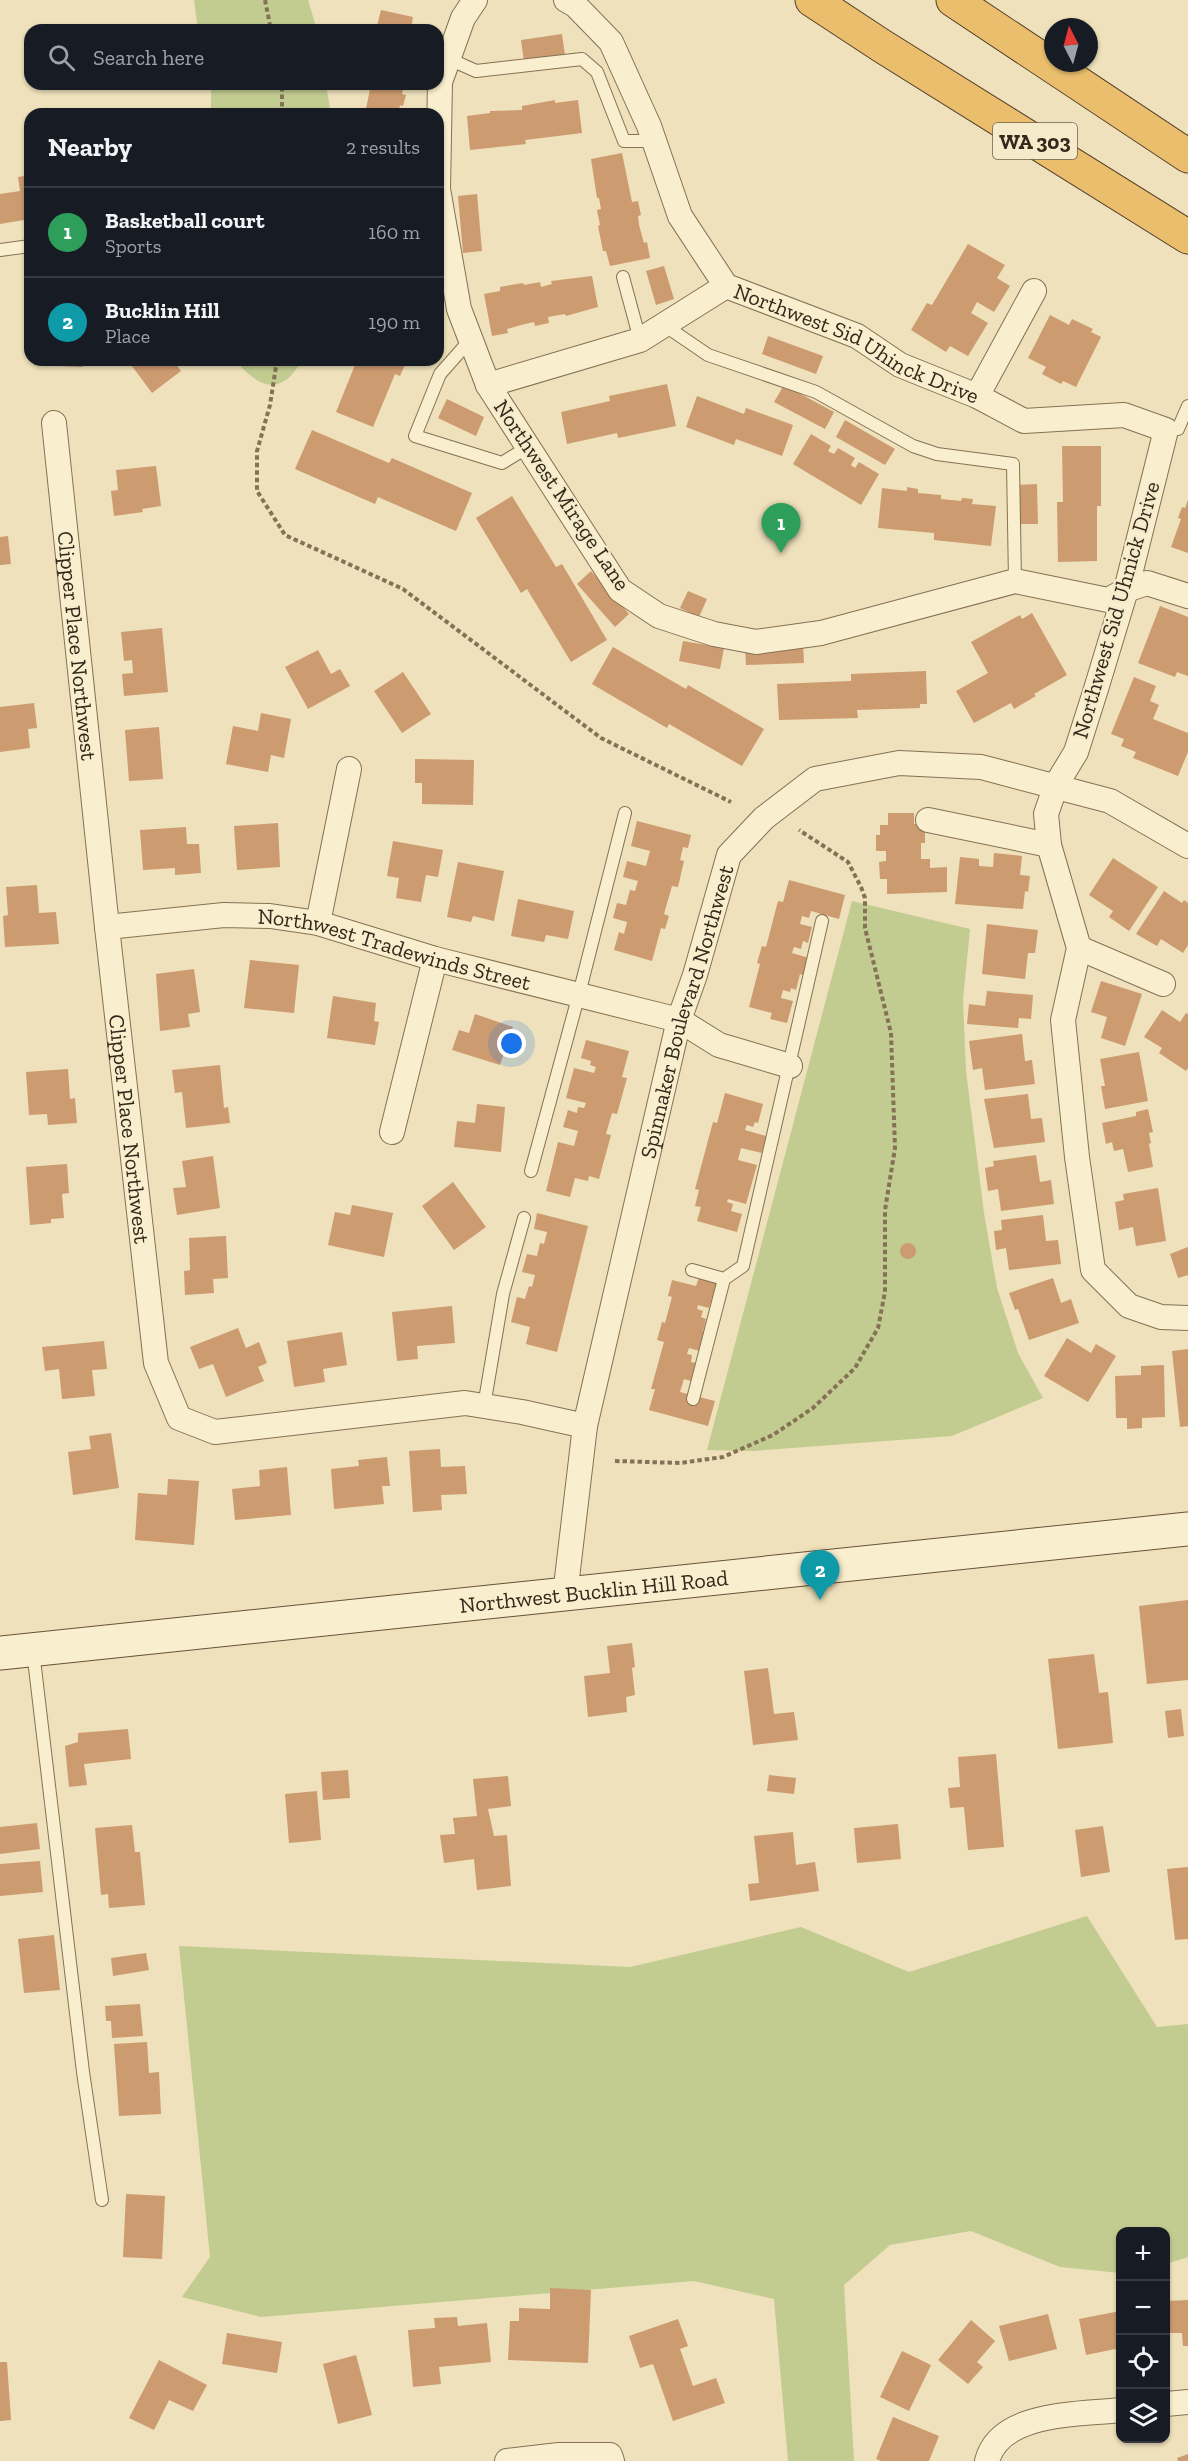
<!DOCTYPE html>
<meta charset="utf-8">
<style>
:root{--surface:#171b24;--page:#242831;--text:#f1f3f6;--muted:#9ea1a6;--line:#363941;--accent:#c89898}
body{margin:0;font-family:"Zilla Slab",serif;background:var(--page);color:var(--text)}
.controls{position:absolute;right:18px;bottom:18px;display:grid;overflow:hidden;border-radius:12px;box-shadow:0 2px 4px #0004}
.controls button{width:54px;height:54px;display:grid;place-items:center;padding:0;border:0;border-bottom:2px solid var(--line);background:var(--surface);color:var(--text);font:30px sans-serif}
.compass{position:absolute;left:1044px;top:18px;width:54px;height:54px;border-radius:50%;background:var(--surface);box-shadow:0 2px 4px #0004;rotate:354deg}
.you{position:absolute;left:512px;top:1044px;width:21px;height:21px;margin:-15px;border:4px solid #fff;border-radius:50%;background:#1a73e8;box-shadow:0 0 0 9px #1a73e833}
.badge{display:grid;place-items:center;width:39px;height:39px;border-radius:50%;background:var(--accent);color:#fff;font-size:20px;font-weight:700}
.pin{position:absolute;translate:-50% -50px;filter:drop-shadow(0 2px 3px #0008)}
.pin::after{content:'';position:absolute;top:32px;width:21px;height:18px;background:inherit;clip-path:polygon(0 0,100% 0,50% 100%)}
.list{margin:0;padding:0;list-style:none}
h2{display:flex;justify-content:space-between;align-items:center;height:78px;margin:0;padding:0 24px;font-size:26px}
h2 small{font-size:20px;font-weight:400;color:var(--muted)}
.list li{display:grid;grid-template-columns:39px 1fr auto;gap:18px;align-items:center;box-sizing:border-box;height:90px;padding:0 24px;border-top:2px solid var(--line)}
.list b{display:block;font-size:22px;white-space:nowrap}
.list p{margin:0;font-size:20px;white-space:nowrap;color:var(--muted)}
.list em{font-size:20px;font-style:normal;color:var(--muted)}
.icon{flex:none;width:33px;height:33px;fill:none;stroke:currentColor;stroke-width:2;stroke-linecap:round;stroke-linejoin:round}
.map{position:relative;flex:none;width:1188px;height:2461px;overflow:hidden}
.search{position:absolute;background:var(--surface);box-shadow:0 2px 4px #0004;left:24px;top:24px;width:420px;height:66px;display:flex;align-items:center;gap:15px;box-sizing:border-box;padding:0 21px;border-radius:18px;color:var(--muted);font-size:22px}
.panel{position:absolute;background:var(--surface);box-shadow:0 2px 4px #0004;left:24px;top:108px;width:420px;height:258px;border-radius:18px}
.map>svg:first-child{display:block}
.green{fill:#c2cc90}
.building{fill:#cd9b70}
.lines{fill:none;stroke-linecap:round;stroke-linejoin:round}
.service-casing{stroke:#857155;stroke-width:14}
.minor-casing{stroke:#857155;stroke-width:26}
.secondary-casing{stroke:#675239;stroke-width:35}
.trunk-casing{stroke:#523e2a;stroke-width:35}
.path{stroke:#857155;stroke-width:4;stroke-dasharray:4.5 3;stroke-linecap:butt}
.service{stroke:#f9eece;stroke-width:12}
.minor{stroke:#f9eece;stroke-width:24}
.secondary{stroke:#f9eece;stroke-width:33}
.trunk{stroke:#eabe6c;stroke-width:33}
.labels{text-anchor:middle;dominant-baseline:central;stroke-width:4.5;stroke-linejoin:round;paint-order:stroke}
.shield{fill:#f5ebcb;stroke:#6e624f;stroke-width:1.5}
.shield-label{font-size:21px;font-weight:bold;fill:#34281a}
.street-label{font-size:22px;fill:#34281a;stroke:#f5ebcb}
</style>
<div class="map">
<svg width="1188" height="2461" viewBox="0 0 1188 2461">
<rect width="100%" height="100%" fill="#eee1bb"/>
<!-- green -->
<path class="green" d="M194,0h114l9,30h-119z
M211,84h115l5,30h-120z
M238,360h64c-12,23 -30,34 -52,15 -6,-5 -10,-8 -12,-15z
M852,901l118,28 -7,71 3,71 18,142 13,75 21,65 25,45 -91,38 -199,15 -46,-1z
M1087,1916l70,111 31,-3v233l-22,7v-32h-46v41l-60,-6 -89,-36 -81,14 -46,40 10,176h-66l-14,-162 -80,-18 -433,36 -79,-20 28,-40 -31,-311 451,21 171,-40 108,45z"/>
<!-- building -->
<path class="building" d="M381,10l32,7 -2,13h-35z
M562,34l3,21 -41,6 -3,-21z
M371,84h33l-2,10 4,1 -3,11 -3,-1 -2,9h-33z
M555,100v3l23,-3 4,33 -57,7 1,4 -56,6 -3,-34 23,-3v-2l32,-1v-4z
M622,153l10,49 6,-1 3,14 -3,1 1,9 5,18 3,-1 3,16 -40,8 -4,-15h-3l-5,-25 2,-1 -3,-15 4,-1 -2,-11h-2l-6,-39z
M30,175v44l-30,5v-30l20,-3 -2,-14z
M477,194l5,57 -19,2 -5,-57z
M968,244l37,21 -8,13 13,8 -16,26 -17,-10 -6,11 17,10 -20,33 -18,-10 -4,6 -35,-22 16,-27 5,2z
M664,266l10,33 -18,6 -10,-34z
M592,276l6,31 -32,9 -1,-2 -17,3 1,6 -14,3 -1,-4 -9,2 -18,5 1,4 -16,3 -8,-42 16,-3v-4l23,-4 1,2 16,-3 1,5 11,-3 -1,-3z
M1050,315l19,10 3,-6 21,10 -2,3 10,5 -25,50 -13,-6 -2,3 -19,-10 4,-7 -18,-9z
M768,336l55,20 -7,18 -54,-20z
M34,360h49v7l-49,-2z
M132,360h41l8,11 -29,22 -23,-31z
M357,360h50l-7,16 -5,-2 -22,53 -37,-15z
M667,384l9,42 -58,12 -1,-5 -50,11 -6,-32 49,-11 -1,-5z
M784,385l50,27 -9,17 -51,-27z
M697,396l47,18 2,-6 47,17 -11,31 -46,-17 -2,6 -48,-18z
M447,399l37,18 -8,19 -38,-18z
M845,420l50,29 -10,16 -49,-28z
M312,430l77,33 3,-5 80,35 -16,38 -78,-34 -3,7 -80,-35z
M811,434l20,12 -3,5 6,3 4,-6 17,10 -4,7 4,3 4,-6 20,12 -18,31 -68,-41z
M1062,446h39v60h-4v55l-39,1 -1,-60h6z
M156,466l5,40 -19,3 1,3 -29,4 -3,-25 7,-1 -2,-20z
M1037,484l1,40h-20l-1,-39z
M907,487l11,2v4l23,2v4l20,2 1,-3 11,1 -1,5 24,2 -5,40 -57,-6v-7l-56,-5 4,-40 25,3z
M512,496l44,71 6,-3 45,76 -36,22 -44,-73 -6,4 -45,-75z
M1188,500v53l-17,-6 10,-28 -3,-1 4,-11 3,1z
M8,536l3,28 -11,1v-28z
M591,571l38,43 -14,13 -38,-43z
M688,591l19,8 -8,18 -19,-9z
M1160,606l28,11v59l-11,-4 -2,5 -37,-14z
M1032,613l35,62 -33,19 2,2 -22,13 -3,-6 -37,20 -18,-32 32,-18 -17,-31 49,-27 2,4z
M162,628l6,64 -44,4 -2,-22 11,-1 -1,-13 -8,1 -3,-29z
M683,641l41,7 -4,21 -41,-8z
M803,643l1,20 -58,2 -1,-19z
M613,647l73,42 2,-4 76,44 -22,37 -73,-42 -2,4 -75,-44z
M318,650l13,24 9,-5 10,17 -42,23 -23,-42z
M926,671l1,33h-7v4l-63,2 1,8 -79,2 -2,-36 74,-3v-7z
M403,672l28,42 -29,19 -28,-42z
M1134,677l22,9 -6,15 9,4 -6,14 35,14v19l-10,24 -45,-18 3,-6 -15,-6 3,-7 -13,-5z
M34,703l3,25 -9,1 2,19 -30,4v-45z
M261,713l30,6 -7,39 -13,-3 -3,17 -42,-8 7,-38 25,5z
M159,727l4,52 -34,2 -4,-51z
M415,759l59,1 -1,45 -51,-1v-21h-7z
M888,813h26v11h11v19h-4v16h9v9l17,-1v25l-60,2v-15h-7l-1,-17 7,-1v-10h-10v-16h4v-10h8z
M637,821l54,14 -3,13 -5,-1 -3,13 4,1 -6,26 -6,-1 -8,28 5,2 -4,13 -4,-1 -9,33 -38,-11 5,-18 5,2 3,-12 -14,-4 4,-15 9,2 4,-15 5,1 3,-10 -15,-4 4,-16 19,5 4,-15 -19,-5z
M278,823l2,44 -43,3 -3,-44z
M186,827l1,17h12l2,29 -26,2v-7l-32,2 -3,-40z
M393,841l50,9 -5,27 -12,-2 -5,27 -25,-4 3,-20 -12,-2z
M994,853l28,3 -2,19 10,1 -2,16 -3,-1 -2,18 -68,-5 5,-47 19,2v7l14,1z
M1113,858l45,29 -29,44 -20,-14 4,-6 -24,-16z
M458,862l46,9 -10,50 -21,-5 -2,6 -24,-5z
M789,880l56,15 -6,24 -28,-8 -2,7 -7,-2 -2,8 12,3 -4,16 -5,-2 -2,8 -7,-2 -2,6 17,5 -4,18 -5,-2 -4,16 -5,-2 -1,4 -7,-2 -2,8 12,3 -6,22 -17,-4 2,-6 -23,-6 11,-43 -3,-1 5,-17 4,1 12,-46 5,1z
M37,885l2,28 17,-1 3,32 -54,3 -2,-31 5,-1 -2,-28z
M1164,891l18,12 2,-3 4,3v42l-5,8 -22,-14 -4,7 -21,-12z
M518,899l56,12 -6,28 -22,-4 -2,7 -33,-6z
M987,924l51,6 -3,23h-7l-3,26 -43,-5z
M250,960l49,5 -5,48 -50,-5z
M194,969l6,43 -12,2 2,13 -30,4 -4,-57z
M1101,981l41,13 -17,52 -24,-8 6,-21 -16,-5z
M987,991l46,4 -2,24 -12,-1 -1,10 -51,-4 2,-20 16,2z
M333,996l43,7 -2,18 5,1 -4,23 -48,-7z
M1162,1010l18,12 6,-9 2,1v54l-2,3 -27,-18 3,-5 -18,-11z
M475,1014l38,13 -13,38 -48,-15 7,-20 10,3z
M1022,1034l3,27 7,-1 3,24 -50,6 -3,-22 -9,2 -4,-29z
M586,1040l43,11 -7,26 5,1 -10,36 -5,-1 -6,21 5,1 -12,44 -10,-3 -1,5 -13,-3 -5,19 -24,-6 12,-49 16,4 4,-15 -15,-4 5,-17 9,3 1,-6 6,1 2,-5 -20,-5 8,-30 20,5 2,-6 -6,-2 1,-4 -10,-3z
M1139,1052l9,49 -43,8 -4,-23h4l-5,-27z
M220,1065l4,43 4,-1 2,16 -44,5 -4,-36 -7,1 -3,-23z
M68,1069l2,30 5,-1 2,25 -29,2 -1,-11 -18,1 -3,-43z
M725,1093l38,11 -5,19 -3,-1 -2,5 -6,-2 -2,5 21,6 -4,17 -21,-5 -3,12 19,5 -11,39 -18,-5 -1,3 6,2 -2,7 11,3 -5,18 -40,-11 4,-14 -6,-1 4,-16 -4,-1 18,-67 4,1z
M1028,1094l3,25 11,-1 3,24 -51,6 -10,-49z
M477,1104l28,3 -4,45 -47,-5 3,-26 18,2z
M1148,1109l5,23 -4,1 2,10 -2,1 4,23 -25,5 -5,-23 -9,2 -2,-9 -6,2 -4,-21 34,-7v-4z
M1036,1155l4,27 11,-2 3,24 -53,7 -3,-22 -10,2 -3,-23 9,-2 -1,-5z
M213,1156l7,52 -43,7 -4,-27 13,-1 -4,-26z
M67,1164l2,29 -7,1 2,24 -13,1v4l-21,2 -4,-58z
M453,1182l33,45 -32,23 -32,-44z
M1158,1188l8,53 -30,5 -3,-19 -14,3 -4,-28 9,-2 -1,-6z
M352,1205l41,8 -9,44 -56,-12 7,-33 15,3z
M537,1213l51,13 -31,126 -31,-8 4,-17 -19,-5 6,-25 8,2 4,-13 3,1 3,-12 -13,-3 5,-18 10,2 3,-13 4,1 3,-12 -13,-3z
M1043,1215l3,26 12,-1 3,24 -52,6 -3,-22 -10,2 -2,-19 8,-1 -1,-10z
M226,1236l2,42 -15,1 1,14 -29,2 -1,-24 6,-1 -1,-32z
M900 1251a8 8 0 1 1 16 0a8 8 0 1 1-16 0Z
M1188,1247v28l-10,3 -8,-24z
M699,1277l18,5 -8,26 -11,-3 -1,4 6,2 -2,6 5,2 -3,13 5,2 -5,18 -14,-4 -2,6 5,1 -1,7 5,1 -5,18 -7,-2 -4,13 35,9 -7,25 -59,-16 6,-21h-4l13,-47 -7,-2 5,-18 3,1 7,-26 -4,-1 4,-16 24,6z
M1053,1278l8,25 10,-4 8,24 -50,17 -11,-31 -3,1 -6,-17z
M452,1306l3,37 -38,3 1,13 -21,2 -5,-49z
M238,1328l8,20 13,-6 8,21 -9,4 6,14 -38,16 -13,-33 -14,5 -9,-22z
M342,1332l5,33 -24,4 2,13 -31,5 -7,-46z
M1067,1338l24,15 5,-9 20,12 -28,46 -44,-26z
M104,1341l3,28 -15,1 3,26 -33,3 -3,-30 -14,2 -3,-24z
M1188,1349v77l-8,1 -8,-76z
M1164,1365l1,52 -23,1v10l-15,1v-11h-11l-1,-42 26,-1v-9z
M111,1433l8,55 -46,7 -5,-43 23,-3 -2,-13z
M440,1449l1,18 24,-1 2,28 -26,1 1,15 -29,2 -4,-61z
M387,1457l3,29h-8l2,18 -50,5 -3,-40 28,-3 -1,-6z
M287,1467l4,48 -56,5 -3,-31 28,-3 -1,-16z
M168,1479l31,2 -5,64 -59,-5 3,-47 29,2z
M1188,1600v80l-41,4 -8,-78z
M632,1643l3,24 -3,1 3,27 -9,2 1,15 -39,5 -4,-41 26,-3 -3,-27z
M1094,1654l5,39 9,-1 5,51 -55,6 -10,-90z
M768,1668l6,46 20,-2 4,28 -45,5 -9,-74z
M1181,1709l3,27 -16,2 -3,-27z
M128,1729l3,30 -47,5 3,21 -18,2 -4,-41 13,-4v-9z
M996,1754l8,93 -36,3 -4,-43 -14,1 -2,-20 12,-1 -2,-30z
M348,1770l2,28 -27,2 -2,-28z
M769,1775l27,3 -2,16 -27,-3z
M508,1776l3,30 -23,3 6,27 13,-1 4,51 -34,4 -3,-31 -30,4 -4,-28 15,-1 -2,-16 24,-2 -4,-37z
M317,1791l4,49 -32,3 -4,-49z
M37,1823l3,26 -40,5v-27z
M898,1824l3,35 -44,4 -3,-35z
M132,1825l3,27h5l5,53 -36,3 -1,-14 -7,1 -6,-67z
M1103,1826l7,46 -29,5 -6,-47z
M793,1832l3,33 19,-3 4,29 -69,10 -2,-17 11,-1 -5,-47z
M40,1861l3,31 -43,4v-32z
M1188,1867v72l-13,1 -8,-71z
M54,1935l6,55 -36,3 -6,-54z
M146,1953l3,17 -36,6 -2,-18z
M140,2004l3,32 -31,2 -1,-17h-5l-1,-15z
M147,2042l2,31 10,-1 2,42 -42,2 -5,-72z
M126,2194l39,2 -3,63 -39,-2z
M550,2288l41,2 -3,73 -80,-3 2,-39h9v-13l31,1z
M1188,2300v46h-5l-1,-13h-16v-32z
M1120,2311v37l-34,7 -7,-36z
M1048,2314l9,35 -48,12 -10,-35z
M457,2317l1,9 29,-3 4,39 -52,5 2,17 -28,3 -5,-57 27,-2 -1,-10z
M678,2319l10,27 -8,3 13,37 23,-8 9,25 -52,18 -20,-57 -13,4 -11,-32z
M971,2320l24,21 -18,21 6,5 -15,17 -30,-24z
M227,2333l55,9 -5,31 -55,-9z
M902,2351l29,14 -22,46 -29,-14z
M356,2355l16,60 -34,9 -15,-60z
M159,2360l48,25 -14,26 -24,-11 -15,30 -25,-12z
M0,2362h7l4,58 -11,1z
M893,2417l46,19 -10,25h-48l-5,-2z
M1188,2454v7h-10l-1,-3z"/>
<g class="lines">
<!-- service casing -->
<g class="service-casing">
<path id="service" d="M449,59l27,12 106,-12 15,13 27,69h30
M0,250l30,-4
M623,277l17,63
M664,325l44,30 108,37 97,54 24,8 76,10 2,117
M471,339l-31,35 -25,62 87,27 26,-16
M1166,430l12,-1 10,-23
M531,1171l48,-177 46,-181
M692,1270l32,9
M693,1399l31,-120 19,-13 79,-345
M484,1406l19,-112 21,-76
M33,1651l50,421 19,128"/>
</g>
<!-- minor casing -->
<g class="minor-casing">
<g id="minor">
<path d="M475,0l-12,18 -23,64 -2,107 21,120 29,76 132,205 39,26 55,18 42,8 65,-9 194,-52 93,19 18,-10 21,-7 41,13"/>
<path id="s1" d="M566,0l9,5 36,37 38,84 31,90 46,70 131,50 43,29 77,31 47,25 100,-6 42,15 -40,160 -30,99 -20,63 -20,33 -10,29 3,31 30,103 -16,72 14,137 16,113 36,36 32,11 27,1"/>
<path d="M488,385l152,-45 86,-54"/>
<path d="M977,396l57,-105"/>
<path id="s2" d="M54,423l53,504 49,436 23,55 36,14 250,-29 57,9 63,14"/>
<path d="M928,820l121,25"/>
<path d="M318,923l31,-154"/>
<path id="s3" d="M107,927l117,-12 46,1 48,7 117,36 244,61 40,25 71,21"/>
<path d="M1079,948l84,36"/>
<path d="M392,1132l43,-173"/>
<path id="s4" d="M565,1595l20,-169 94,-406 16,-45 34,-120 35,-37 51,-39 84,-16 82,4 129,34 78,45"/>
<path d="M1166,2404l22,-2"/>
<path d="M507,2461l52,-6h51l2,6"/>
<path d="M987,2461c13,-50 93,-46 133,-51"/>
</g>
</g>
<!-- secondary casing -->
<g class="secondary-casing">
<g id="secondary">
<path id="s5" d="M0,1653l1188,-124"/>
</g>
</g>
<!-- trunk casing -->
<g class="trunk-casing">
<path id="trunk" d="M812,0l70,46 306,191
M953,0l235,156"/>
</g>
<!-- path -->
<path class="path" d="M265,0l6,30
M282,114v-30
M277,360l-7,45 -13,46v40l28,44 118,54 198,149 130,64
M615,1461l65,2 43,-6 50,-22 40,-27 42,-40 23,-40 7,-36v-82l10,-62 -4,-115 -26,-105v-30l-4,-11 -13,-25 -49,-32"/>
<!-- service -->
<use href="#service" class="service"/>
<!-- minor -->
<use href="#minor" class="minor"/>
<!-- secondary -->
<use href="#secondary" class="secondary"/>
<!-- trunk -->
<use href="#trunk" class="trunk"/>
</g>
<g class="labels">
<!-- shield labels -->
<rect class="shield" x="993" y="123" width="84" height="36" rx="4.5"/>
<g class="shield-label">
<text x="1035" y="141">WA 303</text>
</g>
<!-- street labels -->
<g class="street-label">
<text stroke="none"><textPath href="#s1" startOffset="476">Northwest Sid Uhinck Drive</textPath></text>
<text transform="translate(562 495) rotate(56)">Northwest Mirage Lane</text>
<text transform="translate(1116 610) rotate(-74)">Northwest Sid Uhnick Drive</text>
<text stroke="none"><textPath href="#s2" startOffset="224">Clipper Place Northwest</textPath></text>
<text stroke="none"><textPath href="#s3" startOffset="292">Northwest Tradewinds Street</textPath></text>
<text stroke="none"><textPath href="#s4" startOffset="597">Spinnaker Boulevard Northwest</textPath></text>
<text stroke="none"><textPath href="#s2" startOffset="710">Clipper Place Northwest</textPath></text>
<text stroke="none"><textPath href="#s5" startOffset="597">Northwest Bucklin Hill Road</textPath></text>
</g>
</g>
</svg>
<div class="controls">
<button>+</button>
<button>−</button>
<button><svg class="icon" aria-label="locate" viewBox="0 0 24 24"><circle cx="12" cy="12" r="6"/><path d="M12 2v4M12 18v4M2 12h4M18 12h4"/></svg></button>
<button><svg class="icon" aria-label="layers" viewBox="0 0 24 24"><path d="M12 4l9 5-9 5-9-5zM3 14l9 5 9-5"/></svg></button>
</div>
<svg class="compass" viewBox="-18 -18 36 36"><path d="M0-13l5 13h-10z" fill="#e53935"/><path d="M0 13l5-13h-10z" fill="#9ea1a6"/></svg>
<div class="you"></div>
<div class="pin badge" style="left:781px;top:553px;background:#2e9e5b">1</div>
<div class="pin badge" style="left:820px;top:1600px;background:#0f9aa8">2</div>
<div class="search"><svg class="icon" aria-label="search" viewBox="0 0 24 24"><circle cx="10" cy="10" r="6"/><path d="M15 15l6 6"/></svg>Search here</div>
<section class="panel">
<h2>Nearby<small>2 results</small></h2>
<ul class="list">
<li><span class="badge" style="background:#2e9e5b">1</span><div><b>Basketball court</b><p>Sports</p></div><em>160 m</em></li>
<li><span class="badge" style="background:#0f9aa8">2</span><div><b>Bucklin Hill</b><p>Place</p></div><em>190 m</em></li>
</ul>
</section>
</div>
